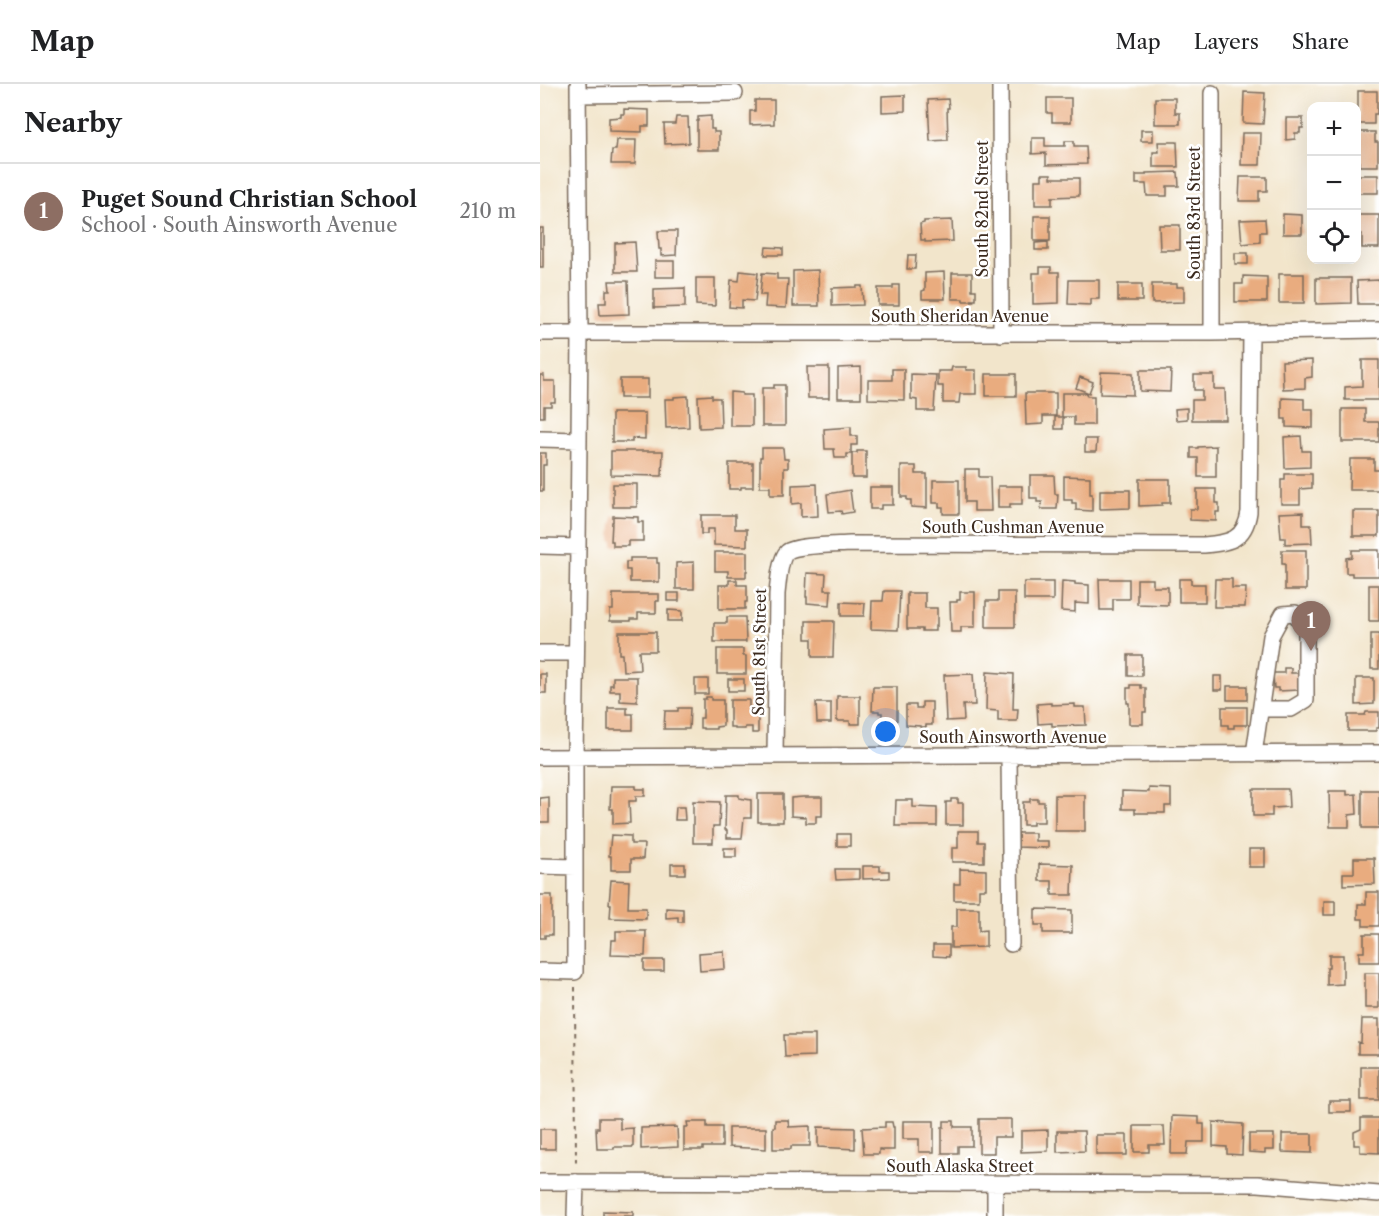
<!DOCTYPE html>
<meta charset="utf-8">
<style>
:root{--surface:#fff;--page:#f6f6f6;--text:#202124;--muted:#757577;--line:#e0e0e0;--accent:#b5179e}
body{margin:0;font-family:"Libre Caslon Text",serif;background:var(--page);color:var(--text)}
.controls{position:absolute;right:18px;top:18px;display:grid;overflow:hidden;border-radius:12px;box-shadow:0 6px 24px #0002}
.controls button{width:54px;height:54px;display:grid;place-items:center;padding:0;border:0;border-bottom:2px solid var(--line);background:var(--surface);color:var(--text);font:30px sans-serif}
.you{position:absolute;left:346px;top:648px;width:21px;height:21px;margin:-15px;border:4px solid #fff;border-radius:50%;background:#1a73e8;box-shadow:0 0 0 9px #1a73e833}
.badge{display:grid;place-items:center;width:39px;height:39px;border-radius:50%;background:var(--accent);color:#fff;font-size:20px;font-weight:700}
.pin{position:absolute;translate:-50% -50px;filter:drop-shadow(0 2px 3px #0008)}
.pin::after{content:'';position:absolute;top:32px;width:21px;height:18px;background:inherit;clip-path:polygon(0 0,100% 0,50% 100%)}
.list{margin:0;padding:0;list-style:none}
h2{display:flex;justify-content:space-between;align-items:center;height:78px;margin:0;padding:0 24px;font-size:26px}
h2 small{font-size:20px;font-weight:400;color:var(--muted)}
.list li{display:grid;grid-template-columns:39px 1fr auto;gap:18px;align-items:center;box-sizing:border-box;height:96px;padding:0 24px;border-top:2px solid var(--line)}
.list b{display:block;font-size:22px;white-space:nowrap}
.list p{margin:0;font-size:20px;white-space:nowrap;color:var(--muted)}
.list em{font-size:20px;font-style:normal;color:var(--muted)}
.icon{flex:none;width:33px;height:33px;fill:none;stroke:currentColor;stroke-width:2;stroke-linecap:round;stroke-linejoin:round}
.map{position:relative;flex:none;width:839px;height:1132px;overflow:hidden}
header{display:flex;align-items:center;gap:36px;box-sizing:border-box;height:84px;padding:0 30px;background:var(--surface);border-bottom:2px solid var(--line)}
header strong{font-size:28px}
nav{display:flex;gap:33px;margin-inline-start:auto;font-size:21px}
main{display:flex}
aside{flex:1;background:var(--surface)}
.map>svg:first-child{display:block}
.building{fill:#e9ac7f}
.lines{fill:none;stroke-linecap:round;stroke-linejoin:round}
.minor-casing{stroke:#7b6b5b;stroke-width:18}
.path{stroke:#7b6b5b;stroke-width:2;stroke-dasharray:4.5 4.5;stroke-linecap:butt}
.minor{stroke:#fff;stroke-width:15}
.labels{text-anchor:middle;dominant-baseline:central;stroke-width:5;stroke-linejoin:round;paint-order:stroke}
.street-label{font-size:16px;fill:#3b2a1e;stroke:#fff}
</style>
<header>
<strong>Map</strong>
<nav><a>Map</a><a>Layers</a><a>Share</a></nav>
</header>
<main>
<aside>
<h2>Nearby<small></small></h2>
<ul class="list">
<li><span class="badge" style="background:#8d6e63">1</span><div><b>Puget Sound Christian School</b><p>School · South Ainsworth Avenue</p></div><em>210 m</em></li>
</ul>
</aside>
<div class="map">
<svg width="839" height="1132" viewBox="0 0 839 1132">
<rect width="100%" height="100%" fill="#fff"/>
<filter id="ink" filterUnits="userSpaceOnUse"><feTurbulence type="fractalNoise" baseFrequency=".0167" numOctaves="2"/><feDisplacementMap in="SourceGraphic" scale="12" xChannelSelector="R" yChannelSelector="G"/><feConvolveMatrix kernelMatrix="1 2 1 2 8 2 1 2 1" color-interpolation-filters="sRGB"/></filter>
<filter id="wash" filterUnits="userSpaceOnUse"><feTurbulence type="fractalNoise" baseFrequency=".008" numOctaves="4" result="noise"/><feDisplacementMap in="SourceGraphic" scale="24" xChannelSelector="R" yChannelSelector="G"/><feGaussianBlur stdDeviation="1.35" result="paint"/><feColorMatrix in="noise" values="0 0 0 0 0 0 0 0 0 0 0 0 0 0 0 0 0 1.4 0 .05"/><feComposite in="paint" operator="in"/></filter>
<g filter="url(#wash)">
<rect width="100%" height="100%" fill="#f2e5cb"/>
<g id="blocks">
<!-- building -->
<path class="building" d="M818,7h19v23h-3v10h-16z
M704,8l21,1 -2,31 -20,-1z
M365,11v16l-23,1v-16z
M507,14h24v24h-19v-9h-5z
M615,14h20v15h5v11h-25z
M408,15l1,9h-2l1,32 -18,1 -2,-41z
M215,16h19v24l-24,1v-14h5z
M84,25l25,1v16h-7v6l-33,-1v-13l12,-1v-3h3z
M171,32v13h3v3h5v18h-22v-29h1v-4z
M136,33h12l1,26 -24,1 -1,-20h11z
M746,34h17v10h-3v5h-5v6l-9,1z
M601,46h12v11h-12z
M819,48h16v10h3v24h-19z
M702,49h19l-1,32h-19z
M492,54h13v8h20v-5h9v5h12l1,18 -41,1v-12l-14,1z
M77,56h19l-1,24h-24l1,-14h4z
M618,58h19l1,25h-25v-15h6z
M638,88l1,14h-12v10h-20l-1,-12h-10v-9h10v-2z
M502,90h9v4h28v18l-27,1v8h-17v-25h7z
M816,91h22v18h-22z
M700,93h27v14h-8v10h-20z
M743,130l19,1v19h-19z
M816,131h23v33h-17v-14h-6z
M494,132h16v25h-16z
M725,135l1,13h-6v10l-18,2 -2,-24z
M412,136l1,21 -28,1v-2h-4l-1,-16 4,-1v-2z
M619,141h21v25h-20z
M0,144h3v39h-3z
M118,147h19l-1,24 -15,1v-7h-2z
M95,158l2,30h-22v-29z
M508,158v8h-13v-7z
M226,163l17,1v7h-18z
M695,169h13v11h-13z
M368,171h8l-1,14h-8z
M115,177h19v16h-19z
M500,183h11v5h8v31l-26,1v-31h7z
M278,186l1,36h-26v-35z
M200,187l18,2 -3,28 -13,-1v8l-13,-1 2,-27 8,1z
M404,188l1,27h-23v-8l3,-1v-17z
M222,189l15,1v5h11l-2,29 -21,-1 1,-12h-6z
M412,189h20v17h4v10h-4l1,1h-10v-2h-11z
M739,190h25v29h-25z
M703,192l24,1v25h-32v-18h8z
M156,194h19v28l-19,-1z
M776,194h35v25l-35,1z
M529,196h30v19h-8v6l-23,-1z
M839,196v24h-21l-1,-23z
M69,197h19l1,33 -29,1 -1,-12h7v-13h4z
M578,200h24v17h-24z
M612,200h25v3h7v15l-32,1z
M353,201h6v20h-21v-17h15z
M317,202h5l1,19 -31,1v-18l25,-1z
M145,204v19l-31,1v-19z
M772,276v17l-7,1v10l-22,1 -1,-28z
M822,276h17v40h-34v-13l17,-1z
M267,283h22v31h-21z
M321,283v31h-23v-30z
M412,283h14v3h10v24h-16l-1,9h-16v-17h-5v-15h13z
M352,285h12v31l-36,-1v-19h24z
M600,286h31l-1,22 -30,-1z
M561,288l32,1v22l-33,-1z
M371,290l25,1 -2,36h-17v-11l-6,-1z
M446,290h30v22h-30z
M0,291h4v6h11v21h-4v4h-7v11h-4z
M654,291h20v14h11l1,31h-34v-20h10v-10h-8z
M540,293l13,5 -4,11 -13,-5z
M80,295h28v19h-28z
M234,301h11v41h-23v-38h12z
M190,308l12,1v2h10v31h-22z
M485,309h31v23h-13v8l-17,1z
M522,309h24l1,3h7v29h-20v-8h-12z
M172,311v3h8l1,29 -22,1 -1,-32z
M148,312l1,31 -23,1 -1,-29h9v-2z
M742,314l22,1v10h9v19l-27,-1v-8h-4z
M647,324v11l-11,1 -1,-11z
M802,325h23v13h14v20h-37z
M72,329h33v26l-13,-1v4h-20z
M515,333h8v12h-8z
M311,343v9h6v9h-6v9h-4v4h-12l-1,-9h-9l-1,-20z
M761,352l1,15h8v16l-25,1 -1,-31z
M545,355h12l-1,13h-11z
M676,362v31h-18v-19h-7v-10h7v-1z
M222,364h21l1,11h4v9h-4v27h-14v-8h-10v-30h2z
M71,367h52l-1,25 -51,-1z
M317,367h9v27h-14v-25h5z
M0,369h6v12h-3v26h-3z
M810,375h24v11h5v20h-30z
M189,379h24v24h-12v2h-12z
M361,382h15v8h11v34l-16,-1v-7h-4v-3h-6z
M425,385h14v8h11l1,34h-17v-9h-9z
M745,390h27v14l-12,1v15h-19v-24h4z
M490,391h24l1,19h3l-1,15h-16l1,-7h-5v-4h-7z
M524,392l26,1v17h2v17l-16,-1v-7h-4v-3h-8z
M599,395h31v24h-8v2l-23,1z
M393,396h26v34h-16v-7h-4v-4h-6z
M73,400h24v23h-24z
M277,400l1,32 -17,1v-14l-9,1v-19z
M458,402h24v18h-12v4h-12z
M330,403h23v18h-12v4h-11z
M657,405h19v14h3v9h-3v9l-26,-1v-11h7z
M310,406l3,22 -11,2 -1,-3 -12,1 -2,-18z
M560,406h30v18l-30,1z
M813,427h26v25h-26z
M763,428v13h8l1,18 -27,1v-6h-4l-2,-25z
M161,431h34v14h12v17l-33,-1v-16h-7v5h-6z
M73,432l25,1v5h5v19h-15v5h-15v-5h-2l1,-19h1z
M742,466h24v40h-21v-26h-3z
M812,466h27v26h-27v-3h-6v-15l6,-1z
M175,468h32v19h-1v6h-18v-6h-13z
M90,474h27v5h2v19h-29v-12h-4v-8h4z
M154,478v27h-18v-26z
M267,489l19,1 -1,16h6l-1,15 -23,-2v-6h-1z
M559,495h30v20h-16v11h-13z
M597,495h16v8h15v18l-31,-1z
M639,495h12v5h14v18h-26z
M675,495h17v9h14l-1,19h-31z
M189,496h8v5h10v17h-2v7h-26v-24h10z
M522,497l13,1v2l14,1v19l-14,-1v9l-14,-1z
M484,498h29v18h-29z
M829,501h10v36h-10z
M344,507h16l-2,39 -27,-1 1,-28h11z
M420,508h15v35h-14v5h-10l-1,-30h7v-2h3z
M458,508h17v35h-29v-26h12z
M127,509h12v8h-12z
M367,509h18v15h12v18h-2v5h-13v-2h-15z
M73,510h46v7h-3v12h-18v6h-7v2h-21v-11h3z
M301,518l24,1 -1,13h-23z
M128,526l14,1v10h-14z
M187,533h18l1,25h-32v-19h13z
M266,537h28l-1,36h-21v-18h-6z
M79,548h37v19h-17l1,19 -17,1 -1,-17h-3z
M831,550h8v35h-8z
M177,565h26v7h3v18h-29z
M588,571h14v21h-14z
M744,584h7v5h8v17l-21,1v-3h-4l-1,-15h11z
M447,588l27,2 -1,35h5l-1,12h-19v-10l-12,-1z
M0,590h6v19h-6z
M433,590l2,31h-12l1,15 -18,1 -2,-46z
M674,592h8v14h-8z
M73,593h24v25l-17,-1v-10h-10v-6h3z
M816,594h18v26l-18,1z
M155,595h13v15h-13z
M188,595h16v12h-16z
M591,601h10v3h5v24h-3v12h-14v-21h-2v-15h4z
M687,602h20v14h-20z
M333,603h24v34h-15v-8h-3v-2h-7z
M297,612h23v28h-10v-3h-13z
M166,613h5v3h12v26l-7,1v2h-13v-1h-3v-10h3v-19h3z
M190,616h19v12h9v21h-6v-6h-7v2h-10v-2h-5z
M382,618h10v23h-6v2h-6v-1l-14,-1v-20h10v3h6z
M276,619h15v20h-14z
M511,619v2l24,-1v3h10l1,18 -34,1v-3l-14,1 -1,-20z
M682,623h25v18h-13v3h-6v-3h-6z
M68,624h19v6h6v16h-25z
M138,624h12l-1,21h-25l1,-18h13z
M826,628h13v16h-3v3h-28v-16h17z
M71,702h25v3h9v7h-9v5h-7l1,22 -17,1v-15h-3z
M609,704l22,1v17h-6v7h-30v-4h-13v-18l27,1z
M713,705h35l1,18 -17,1v8h-19z
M822,706h17v38h-17z
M789,707h18v4l9,-1 1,20 -8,1v12h-19z
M218,710h25v28h-25z
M186,711h13v3l12,2v18h-7l-2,20h-15v-8h-2z
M515,711h30v36h-30z
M9,713v25h-9v-24z
M263,713h19v19h-6v7h-10v-6l-15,-1v-18z
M411,715h7v4h5v22h-17v-23h5z
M490,715h8v3h6v20h-11v3h-10v-23h7z
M356,716h17v7l24,1v18h-42z
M153,717l27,1 -1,24h-6v17h-20z
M136,723h8l1,13h-10z
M418,747h20v11h6v20h-32v-14h6z
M478,749h17v8h13v7l-31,-1z
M297,750h13v12h-13z
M71,751l20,1v8h13l-1,15h-12v11h-20v-14h-2z
M184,764h12v9h-12z
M709,765h16v18h-16z
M814,774h20l1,26 -32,1v-12h11z
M131,780h14v10h-14z
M499,780l34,1 -1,30h-20v-14h-13z
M323,782h17v5h9v7l-26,1z
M295,785h24v10l-23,1z
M420,785l26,1v19h-7v11h-25v-16h6z
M71,796l18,1 -1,27h18v11l-36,-1 1,-14h-2z
M826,808h13v34h-16v-7h-5v-15h8z
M0,811h12v40h-7v3h-5z
M784,817h11v14h-11z
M126,824l17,1v13h-5v-5l-12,1z
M417,824h22v23l7,-1v17l-35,1v-21h6z
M495,825l37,1v23h-29v-8h-8z
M76,847h30l-1,25 -34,-1 1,-15h4z
M824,850h15v28h-20v-10h5z
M393,861h16v12l-16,-1z
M184,867l1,18 -25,2 -1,-18z
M789,871h14v29l-16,1v-17h2z
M104,876h20v11h-20z
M825,889h14v35h-14z
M822,935h17v35h-21v-12l3,1z
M244,951h31v21l-30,1z
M821,983h18v33h-18z
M789,1017h22v11h-22z
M632,1032l27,1v7h5v18h-16l-1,12h-16z
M59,1034h21v11l13,-1v19h-19v2h-17l-1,-21h3z
M821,1034h18v35l-19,-1v-7h-6v-13l7,-3z
M439,1035h32v18h-17v16h-15z
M235,1036h13l1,7 21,-1v20h-19v3h-18v-22h2z
M363,1037h31v31h-15v-13h-16z
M404,1037h10v6h18v19h-14v7h-16v-26h2z
M147,1038h20v5h15v20h-19v3h-19v-23h4z
M345,1038h7l1,5h1v23h-13v-1h-2v5h-15l-2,-26 23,-1z
M673,1038l30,2 -1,31 -15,-1v-7l-14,-1z
M594,1042h30l1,19h-16v7h-15z
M137,1043l1,20 -37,2v-21z
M278,1043l37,1v21l-37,-2z
M189,1044h37v21l-37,-2z
M0,1045h15v20h-15z
M508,1046v21l-27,1v-21z
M517,1047h27l1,20 -28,1z
M709,1050h25v16h-9v3l-16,-1z
M742,1050h30v19l-30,-1z
M556,1051h31v20h-31z
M63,1127l30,1v4h-30z"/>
</g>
</g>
<g filter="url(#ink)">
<use href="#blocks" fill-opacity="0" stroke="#7b6b5b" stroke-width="1.5"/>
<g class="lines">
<!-- minor casing -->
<g class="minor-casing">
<path id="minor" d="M460,0l1,250
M672,9v240
M38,11l157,-2
M0,249h672l167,-3
M0,355l39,1
M0,462l38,1
M0,569h36
M714,670l17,-118 12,-22 12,-1 11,17v70l-15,9h-30
M469,671l2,189
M235,672l2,-162c1,-10 3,-36 10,-42 8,-7 51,-7 63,-8l354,1c25,-2 41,-5 45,-33l2,-179
M0,673l839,-4
M0,782l35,1
M0,887l35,1v-215l3,-210 2,-214 -2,-249
M0,1098l718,2 121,10
M35,1132l1,-34
M455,1132v-32"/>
</g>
<!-- path -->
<path class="path" d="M35,903l1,180"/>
<!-- minor -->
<use href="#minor" class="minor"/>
</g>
</g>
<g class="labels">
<!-- street labels -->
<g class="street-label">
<text transform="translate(442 125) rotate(-90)">South 82nd Street</text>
<text transform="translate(654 129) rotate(-90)">South 83rd Street</text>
<text x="420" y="232">South Sheridan Avenue</text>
<text x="473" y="443">South Cushman Avenue</text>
<text transform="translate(219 568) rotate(-89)">South 81st Street</text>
<text x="473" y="653">South Ainsworth Avenue</text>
<text x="420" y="1082">South Alaska Street</text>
</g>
</g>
</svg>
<div class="controls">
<button>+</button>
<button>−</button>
<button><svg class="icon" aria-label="locate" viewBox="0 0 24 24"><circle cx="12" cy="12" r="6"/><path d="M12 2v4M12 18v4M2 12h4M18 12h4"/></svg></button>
</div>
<div class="you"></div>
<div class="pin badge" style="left:771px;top:567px;background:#8d6e63">1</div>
</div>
</main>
